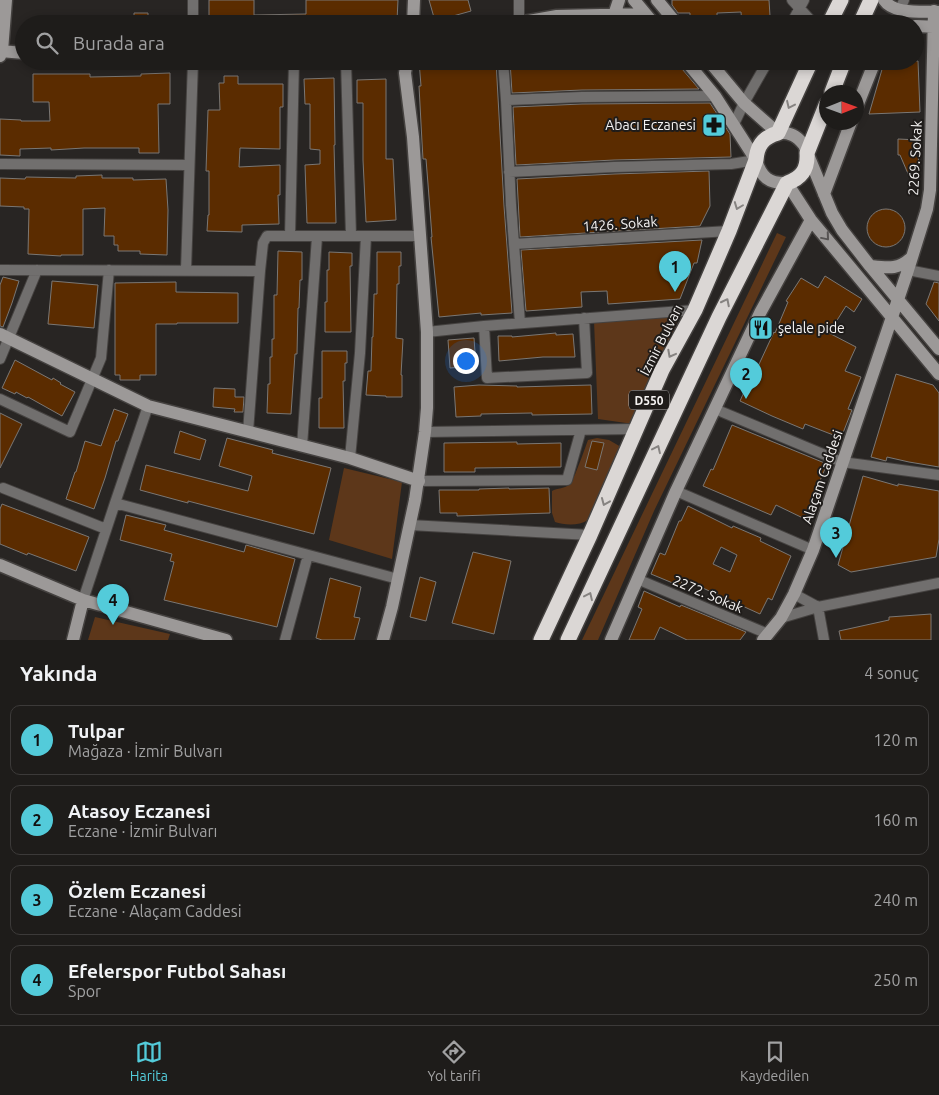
<!DOCTYPE html>
<html lang="tr">
<meta charset="utf-8">
<style>
:root{--surface:#1e1c1a;--page:#262523;--text:#f1f3f6;--muted:#a1a1a2;--line:#3c3a39;--accent:#53cbda}
body{margin:0;font-family:Ubuntu,sans-serif;background:var(--page);color:var(--text)}
.compass{position:absolute;left:819px;top:85px;width:45px;height:45px;border-radius:50%;background:var(--surface);box-shadow:0 2px 8px #0003;rotate:89deg}
.you{position:absolute;left:465px;top:360px;width:18px;height:18px;margin:-12px;border:4px solid #fff;border-radius:50%;background:#1a73e8;box-shadow:0 0 0 8px #1a73e833}
.badge{display:grid;place-items:center;width:32px;height:32px;border-radius:50%;background:var(--accent);color:#111;font-size:16px;font-weight:700}
.pin{position:absolute;translate:-50% -41px;filter:drop-shadow(0 1px 2px #0008)}
.pin::after{content:'';position:absolute;top:26px;width:18px;height:15px;background:inherit;clip-path:polygon(0 0,100% 0,50% 100%)}
.list{margin:0;padding:0;list-style:none}
h2{display:flex;justify-content:space-between;align-items:center;height:65px;margin:0;padding:0 20px;font-size:21px}
h2 small{font-size:16px;font-weight:400;color:var(--muted)}
.list li{display:grid;grid-template-columns:32px 1fr auto;gap:15px;align-items:center;box-sizing:border-box;height:70px;margin:0 10px 10px;padding:0 10px;border:1px solid var(--line);border-radius:10px}
.list b{display:block;font-size:19px;white-space:nowrap}
.list p{margin:0;font-size:16px;white-space:nowrap;color:var(--muted)}
.list em{font-size:16px;font-style:normal;color:var(--muted)}
.icon{flex:none;width:28px;height:28px;fill:none;stroke:currentColor;stroke-width:2;stroke-linecap:round;stroke-linejoin:round}
.map{position:relative;flex:none;width:939px;height:640px;overflow:hidden}
.search{position:absolute;background:var(--surface);box-shadow:0 2px 8px #0003;left:15px;right:15px;top:15px;height:55px;display:flex;align-items:center;gap:12px;box-sizing:border-box;padding:0 18px;border-radius:28px;color:var(--muted);font-size:19px}
.sheet{height:385px;background:var(--surface)}
nav{display:flex;justify-content:space-around;align-items:center;box-sizing:border-box;height:70px;border-top:1px solid var(--line);background:var(--surface);font-size:14px;color:var(--muted)}
nav a{display:grid;justify-items:center;gap:2px}
nav .on{color:var(--accent)}
.map>svg:first-child{display:block}
.green{fill:#5d371a}
.building{fill:#5b2c00;stroke:#7a7774;fill-rule:evenodd}
.lines{fill:none;stroke-linecap:round;stroke-linejoin:round}
.street-casing{stroke:#454240;stroke-width:12}
.secondary-casing{stroke:#454240;stroke-width:15}
.highway-casing{stroke:#454240;stroke-width:18}
.street{stroke:#716f6e;stroke-width:10}
.secondary{stroke:#9c9998;stroke-width:12}
.highway{stroke:#dbd7d5;stroke-width:15}
.oneway{stroke:#868381}
.oneway2{stroke:#575453}
.labels{text-anchor:middle;dominant-baseline:central;stroke-width:4;stroke-linejoin:round;paint-order:stroke}
.shield{fill:#1f1c1a;stroke:#b6b3b2;stroke-width:1}
.shield-label{font-size:12px;font-weight:bold;fill:#f6f4f3}
.poi-label{font-size:14px;fill:#f6f4f3;stroke:#1f1c1a;text-anchor:end}
.street-label{font-size:14px;fill:#f6f4f3;stroke:#1f1c1a}
</style>
<div class="map">
<svg width="939" height="640" viewBox="0 0 939 640">
<rect width="100%" height="100%" fill="#282523"/>
<!-- green -->
<path class="green" d="M777,233l9,4 -132,274 -56,129h-16z
M679,317l-46,107 -35,-5 -4,-98z
M597,438l12,2 12,7 -33,73c-9,6 -24,5 -33,2l-3,-9v-22c5,-3 13,-2 18,-7 4,-4 15,-36 18,-44z
M344,468l58,14 -10,77 -63,-19z
M95,617l75,17 -2,6h-80z"/>
<!-- building -->
<path class="building" d="M209,0h45v15l52,-1v-14h92l-1,21 -46,-1v4h-142z
M429,0h39l3,11 -36,10z
M672,0h97l1,16h-7v8h-21l-1,-12 -24,1v4h-15v4h-12v-8h-12l-6,-8z
M134,13h14v11h-14z
M419,61h77l8,145 8,107 -31,2v-2l-42,4 -8,-80h1l-4,-53 -2,-25h-3l-1,-17 -3,-56h2z
M510,61h48v6l119,-4 22,26 -117,1 -70,3z
M900,61h18l2,51 -51,2 14,-48 17,-1z
M170,73v31h-12l1,49h-20v-5h-55l-33,2v-2l-31,1v7l-20,-1v-36l21,1v1h29l-1,-19h-16v-28h57v3l51,-1v-2z
M224,76h14v8h45v23h-3v42l-40,-1 -1,19 41,-2v30h-2l1,29 -37,1v7l-35,-1 1,-16h1v-44h-3l2,-61h12l-1,-27h5z
M334,78l1,67h-1l2,78h-29l-2,-58 15,-1v-14l-10,-1v-45h-5l-1,-25z
M386,79v80h7l3,61 -30,2 -3,-62v-57h-6v-23z
M710,103l20,31 1,23 -117,3 -98,5 -3,-58 69,-3z
M898,139l21,1 -1,36h-9l-9,-21h-2z
M709,171l1,35 -10,20 -180,11 -3,-58 97,-5z
M102,175v3h31v2l33,-1 2,31 -1,45 -27,-1v-3h-22v-6h-4v-9h-10l1,-28 -22,1v46h-22v1l-33,-2 1,-45h-5v-2l-24,-1v-28l25,1 1,-2 50,1v-2z
M867 228a19 19 0 1 1 38 0a19 19 0 1 1-38 0Z
M702,240l-5,23h-3l-14,36 -72,5 -1,-13 -26,1 1,15 -56,4 -5,-61z
M278,251l24,1v28h-2l-1,28h-1l-1,46h-2l-4,60 -24,-1 1,-29h2v-27h2v-18h2v-44h3z
M329,252l23,1v13h-2l1,66h-26v-30h2v-32h2z
M377,252h24v14h-2v18h-2l-1,54 7,1 -2,36h1v22h-16v-1l-20,-1 2,-24h3l1,-34h1l1,-43h3z
M825,276l37,23 -8,13 -8,-6 -17,27 27,14 -11,24 16,6 -13,32 4,1 -11,28 -36,-14 -2,5 -31,-13 -32,-15 12,-27 2,1 20,-43 1,1 13,-31 -2,-1 15,-23 17,10z
M3,277l16,4 -7,22 -9,24 -3,-1v-41z
M52,281l46,4 -4,43 -46,-4z
M176,282v10l62,1v30h-61v1h-21v51h-16v5h-20v-5h-5v-92z
M934,282l5,1v38l-13,-17z
M556,333v2l17,-1 2,23h-32l-44,4 -1,-25h14v1z
M474,338l2,28 -26,2 -2,-28z
M322,351h25v12h-2v18h-2l1,47h-25v-30h3z
M15,360l37,20 1,-2 8,5 -1,1 15,8 -13,24 -34,-19 -1,1 -11,-6 -1,2 -13,-6z
M896,374l37,11 6,8v74l-30,-5 -22,-5 -1,4 -15,-4z
M479,385l38,1v1l74,-2 1,29 -60,1v-2l-51,1v2l-25,1 -2,-30z
M214,388l21,1v8h9l-1,15h-9l1,-3 -22,-2z
M114,409l14,5 -10,27h-2l-11,37 -11,31 -28,-10 9,-27h1l9,-31 16,5z
M0,413l22,11 -22,44z
M732,425l95,39 -10,24 2,1 -14,30 -29,-14 -5,10 -68,-29 8,-17 2,1z
M180,431l26,9 -6,20 -26,-7z
M227,438l46,12 -1,3 59,15 -17,66 -126,-33v2l-48,-13 6,-25 102,26 4,-15 -33,-10z
M592,441l12,2 -7,27 -12,-3z
M517,442v2l44,-1v24l-86,1v4h-31v-29z
M863,476l35,10v-2l41,7v48l-3,18 -85,15 -13,-7z
M509,488v1l40,-1 1,25 -93,3v-3h-17l-1,-23h40v-1z
M2,504l87,33 -13,34 -48,-18 -1,2 -27,-11v-35z
M688,506l44,22 1,-2 28,12 -1,3 31,15 -19,44 -4,-2 -8,16 -77,-35 -3,7 -29,-12 9,-21 5,2 14,-34h2zM721,547l16,8 -7,17 -17,-8z
M126,515l40,10 -2,5 80,22 2,-7 49,14 -18,68 -113,-27 10,-38 -4,-1 2,-7 -52,-14z
M473,552l38,9 -17,73 -42,-11z
M420,577l16,5 -10,39 -16,-4z
M330,578l31,9 -7,30 6,1 -6,22h-32l-6,-2z
M644,591l36,16 1,-2 65,27 -6,8h-53l-27,-13 -6,13h-25l13,-31 -4,-2z
M931,614v26h-90l-2,-9 50,-11v-3z"/>
<g class="lines">
<!-- street casing -->
<g class="street-casing">
<path id="street" d="M792,0l22,24
M900,10l4,-10
M519,23v-23
M193,24v-24
M791,24l13,-24
M346,61l5,175
M503,61l3,39
M734,124l10,-21 24,-42
M0,164l189,1
M509,172l105,-5 117,-3 25,-4
M290,236l4,-175
M514,244l215,-13
M0,270l260,1
M186,270l7,-209
M908,270l31,6
M520,323l-9,-118 -5,-105 76,-3 133,-1
M484,326l3,52 100,-5 -3,-55
M427,332l57,-6 211,-16
M0,359l37,-89
M0,399l70,33 31,-74 8,-88
M148,406l-33,97 283,76
M715,409l127,53 97,13
M248,432l12,-161 3,-28 4,-7h152
M425,432l211,-3
M302,446l15,-209
M350,458l10,-105 6,-117
M419,481l148,-1 14,-50
M3,488l103,41
M676,491l137,59
M410,525l180,10
M637,579l131,55
M794,594l24,13
M83,600l32,-97
M818,607l6,33
M781,618l37,-11 121,-24
M285,640l23,-85"/>
</g>
<!-- secondary casing -->
<g class="secondary-casing">
<path id="secondary" d="M634,0l20,24
M657,0l20,24
M884,0c10,15 39,11 55,12
M614,15l5,-15
M413,24l1,-24
M512,24l45,-8 88,-2
M915,26l24,1
M0,51l24,2
M0,56l2,-5 4,-51
M686,61l29,35 41,64c5,17 13,24 31,23l24,37 128,154
M709,61l35,42 34,30c12,-1 19,3 26,12l28,68 10,17 28,36 69,83
M856,109l19,-48
M824,194l27,-72
M870,266c18,2 29,4 42,-9
M0,334l148,72 202,52 69,23
M0,565l83,35 143,40
M73,640l10,-40
M383,640l9,-33 23,-107 10,-68 2,-24v-76l-14,-195 -8,-64 2,-12
M611,640l65,-149 84,-178 51,-93
M763,640l18,-22 13,-24 19,-44 95,-280 19,-61 3,-19 4,-179"/>
</g>
<!-- highway casing -->
<g class="highway-casing">
<path id="highway" d="M829,24l12,-24
M860,24l11,-24
M832,92l12,-31
M541,640l49,-105 72,-165 33,-60 34,-79 27,-71c1,-14 7,-23 22,-27l33,-72
M568,640l151,-323 68,-134c15,-5 21,-14 20,-30l19,-48"/>
</g>
<!-- street -->
<use href="#street" class="street"/>
<!-- secondary -->
<use href="#secondary" class="secondary"/>
<!-- highway -->
<use href="#highway" class="highway"/>
</g>
<!-- one-way arrows -->
<defs><path id="oneway-chevron" d="M-2-3.5L2.5 0L-2 3.5" fill="none" stroke-width="1.6" stroke-linecap="round" stroke-linejoin="round" transform="scale(1.25)"/></defs>
<g class="oneway">
<use href="#oneway-chevron" transform="translate(790 105) rotate(115)"/>
<use href="#oneway-chevron" transform="translate(738 206) rotate(111)"/>
<use href="#oneway-chevron" transform="translate(726 302) rotate(-63)"/>
<use href="#oneway-chevron" transform="translate(671 354) rotate(118)"/>
<use href="#oneway-chevron" transform="translate(657 449) rotate(-65)"/>
<use href="#oneway-chevron" transform="translate(605 502) rotate(113)"/>
<use href="#oneway-chevron" transform="translate(589 596) rotate(-65)"/>
</g>
<use class="oneway2" href="#oneway-chevron" transform="translate(826 237) rotate(50)"/>
<!-- icons -->
<defs>
<g id="pharmacy-square" transform="scale(1.25)"><rect x="-9" y="-9" width="18" height="18" rx="4" fill="#53cbda" stroke="#1f1c1a"/><path d="M-2-6h4v4h4v4h-4v4h-4v-4h-4v-4h4Z" fill="#111"/></g>
<g id="restaurant-square" transform="scale(1.25)"><rect x="-9" y="-9" width="18" height="18" rx="4" fill="#53cbda" stroke="#1f1c1a"/><path d="M-5-6h1v4h1v-4h1v4h1v-4h1v5L-1.5 .5V6h-2V.5L-5-1ZM5-6V6H3V1.5H1.5Q1.5-4 5-6Z" fill="#111"/></g>
</defs>
<g fill-rule="evenodd">
<use href="#pharmacy-square" x="714" y="125"/>
<use href="#restaurant-square" x="761" y="328"/>
</g>
<g class="labels">
<!-- shield labels -->
<rect class="shield" x="629" y="390.5" width="40" height="19" rx="4"/>
<g class="shield-label">
<text x="649" y="400">D550</text>
</g>
<!-- poi labels -->
<g class="poi-label">
<text x="696" y="125">Abacı Eczanesi</text>
<text x="778" y="328" text-anchor="start">şelale pide</text>
</g>
<!-- street labels -->
<g class="street-label">
<text transform="translate(915 158) rotate(-87)">2269. Sokak</text>
<text transform="translate(620 224) rotate(-4)">1426. Sokak</text>
<text transform="translate(661 340) rotate(-63)">İzmir Bulvarı</text>
<text transform="translate(822 477) rotate(-71)">Alaçam Caddesi</text>
<text transform="translate(708 594) rotate(23)">2272. Sokak</text>
</g>
</g>
</svg>
<svg class="compass" viewBox="-18 -18 36 36"><path d="M0-13l5 13h-10z" fill="#e53935"/><path d="M0 13l5-13h-10z" fill="#a1a1a2"/></svg>
<div class="you"></div>
<div class="pin badge" style="left:675px;top:292px">1</div>
<div class="pin badge" style="left:746px;top:399px">2</div>
<div class="pin badge" style="left:836px;top:558px">3</div>
<div class="pin badge" style="left:113px;top:625px">4</div>
<div class="search"><svg class="icon" aria-label="search" viewBox="0 0 24 24"><circle cx="10" cy="10" r="6"/><path d="M15 15l6 6"/></svg>Burada ara</div>
</div>
<section class="sheet">
<h2>Yakında<small>4 sonuç</small></h2>
<ul class="list">
<li><span class="badge">1</span><div><b>Tulpar</b><p>Mağaza · İzmir Bulvarı</p></div><em>120 m</em></li>
<li><span class="badge">2</span><div><b>Atasoy Eczanesi</b><p>Eczane · İzmir Bulvarı</p></div><em>160 m</em></li>
<li><span class="badge">3</span><div><b>Özlem Eczanesi</b><p>Eczane · Alaçam Caddesi</p></div><em>240 m</em></li>
<li><span class="badge">4</span><div><b>Efelerspor Futbol Sahası</b><p>Spor</p></div><em>250 m</em></li>
</ul>
</section>
<nav>
<a class="on"><svg class="icon" aria-label="map" viewBox="0 0 24 24"><path d="M3 6l6-2 6 2 6-2v14l-6 2-6-2-6 2zM9 4v14M15 6v14"/></svg>Harita</a>
<a><svg class="icon" aria-label="directions" viewBox="0 0 24 24"><path d="M12 3l9 9-9 9-9-9zM9 14v-3h6M13 9l2 2-2 2"/></svg>Yol tarifi</a>
<a><svg class="icon" aria-label="saved" viewBox="0 0 24 24"><path d="M7 4h10v16l-5-4-5 4z"/></svg>Kaydedilen</a>
</nav>
